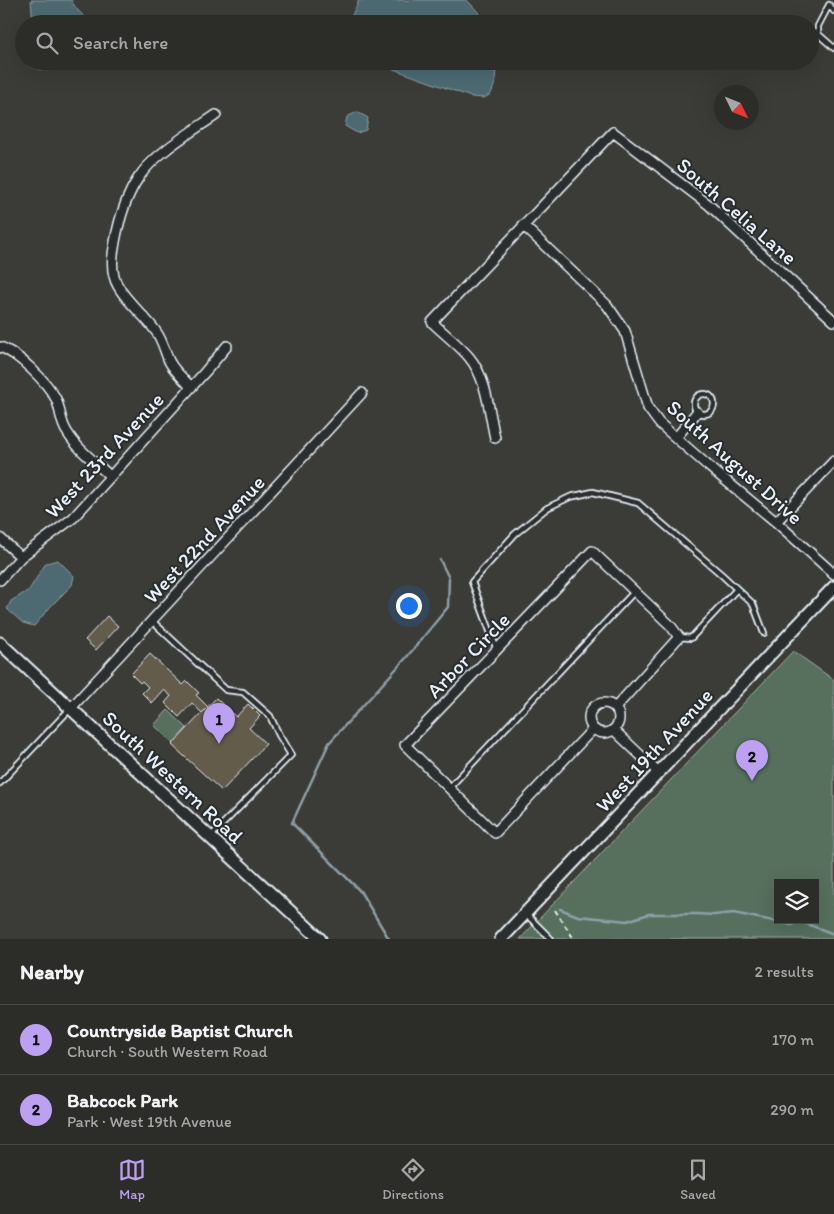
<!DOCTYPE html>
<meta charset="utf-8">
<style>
:root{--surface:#2c2c29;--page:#383835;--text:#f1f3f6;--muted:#a6a7a8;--line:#484846;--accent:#bca0f2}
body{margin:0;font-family:Itim,sans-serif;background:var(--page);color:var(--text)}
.controls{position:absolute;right:15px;bottom:15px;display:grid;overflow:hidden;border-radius:0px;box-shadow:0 5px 20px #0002}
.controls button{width:45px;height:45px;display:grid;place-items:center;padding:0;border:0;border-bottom:1px solid var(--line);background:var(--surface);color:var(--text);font:25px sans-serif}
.compass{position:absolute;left:714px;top:85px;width:45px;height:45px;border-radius:50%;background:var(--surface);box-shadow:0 5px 20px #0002;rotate:133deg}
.you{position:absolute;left:408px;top:605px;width:18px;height:18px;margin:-12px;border:4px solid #fff;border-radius:50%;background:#1a73e8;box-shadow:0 0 0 8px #1a73e833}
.badge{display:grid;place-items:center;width:32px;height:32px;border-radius:50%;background:var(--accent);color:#111;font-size:16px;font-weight:700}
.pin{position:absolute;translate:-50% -41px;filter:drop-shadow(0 1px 2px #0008)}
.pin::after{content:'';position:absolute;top:26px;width:18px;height:15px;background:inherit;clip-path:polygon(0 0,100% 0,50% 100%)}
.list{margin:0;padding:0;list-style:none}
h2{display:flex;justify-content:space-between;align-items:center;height:65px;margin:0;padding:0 20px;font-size:21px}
h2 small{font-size:16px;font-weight:400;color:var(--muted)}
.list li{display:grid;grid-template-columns:32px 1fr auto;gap:15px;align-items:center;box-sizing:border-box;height:70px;padding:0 20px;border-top:1px solid var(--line)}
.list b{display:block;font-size:19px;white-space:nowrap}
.list p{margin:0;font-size:16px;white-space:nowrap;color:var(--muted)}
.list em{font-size:16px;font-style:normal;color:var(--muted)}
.icon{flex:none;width:28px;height:28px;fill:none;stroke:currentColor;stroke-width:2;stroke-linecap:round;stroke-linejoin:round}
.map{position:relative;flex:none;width:834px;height:939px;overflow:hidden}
.search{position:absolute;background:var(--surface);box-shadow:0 5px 20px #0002;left:15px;right:15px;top:15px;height:55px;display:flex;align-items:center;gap:12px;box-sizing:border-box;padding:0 18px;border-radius:28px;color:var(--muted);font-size:19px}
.sheet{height:205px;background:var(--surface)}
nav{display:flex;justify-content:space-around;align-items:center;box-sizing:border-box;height:70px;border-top:1px solid var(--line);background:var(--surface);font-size:14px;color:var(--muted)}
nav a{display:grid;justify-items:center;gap:2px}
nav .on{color:var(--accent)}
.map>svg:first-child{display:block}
.green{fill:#57705d;stroke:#a0b0aa;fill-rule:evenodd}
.water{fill:#4e6a73;stroke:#8ca0a8}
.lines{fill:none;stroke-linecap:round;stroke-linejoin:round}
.stream{stroke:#8ca0a8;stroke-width:2.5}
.building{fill:#635b4b;stroke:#e8f1f8}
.lane-casing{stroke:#e8f1f8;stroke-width:8}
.street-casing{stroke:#e8f1f8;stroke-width:12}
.secondary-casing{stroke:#e8f1f8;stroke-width:15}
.path{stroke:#e8f1f8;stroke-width:2;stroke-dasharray:5 4;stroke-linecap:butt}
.lane{stroke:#2a2d2e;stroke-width:4.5}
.street{stroke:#2a2d2e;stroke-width:9}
.secondary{stroke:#2a2d2e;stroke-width:11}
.labels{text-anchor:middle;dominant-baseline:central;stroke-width:4;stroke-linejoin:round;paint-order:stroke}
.street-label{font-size:21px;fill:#e8f1f8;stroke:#2a2d2e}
</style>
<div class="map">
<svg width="834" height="939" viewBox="0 0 834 939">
<rect width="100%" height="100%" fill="#3b3b37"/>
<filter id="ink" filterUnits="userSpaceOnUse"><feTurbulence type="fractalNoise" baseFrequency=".02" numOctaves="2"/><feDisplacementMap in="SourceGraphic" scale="10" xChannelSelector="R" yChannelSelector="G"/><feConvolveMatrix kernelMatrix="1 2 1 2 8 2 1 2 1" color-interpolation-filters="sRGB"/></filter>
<g filter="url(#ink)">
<!-- green -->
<path class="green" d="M793,651l41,29v259h-314zM778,883h37v37h-37z
M168,710l19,18 -14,15 -19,-18z"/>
<!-- water -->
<path class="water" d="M31,0h40c5,10 15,20 26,24h-64z
M359,0h108l22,24h-141z
M28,61h42c-17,10 -24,12 -42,4z
M371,61h116l9,6 -1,16 -4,11 -7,4 -13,-1z
M357,112l11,6 -2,12 -9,3 -12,-7 2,-9z
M58,560l16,16 -2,9 -20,20 -18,21 -11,-3 -16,-14 4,-8 18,-11 17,-27z"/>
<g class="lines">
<!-- stream -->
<path class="stream" d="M560,909l18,7 49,5 22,-7h48l17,1 20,-2 58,12 7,-4 35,13
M389,939l-29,-48 -68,-68 37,-80 77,-85 42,-51 1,-29 -9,-18"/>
</g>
<!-- building -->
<path class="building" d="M107,616l11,10 -22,24 -11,-10z
M150,654l33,31 4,-4 12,12 -3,2 12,12 -6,6 -10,-10 -13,14 -14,-14 6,-7 -7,-6 -12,13 -10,-10 6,-6 -6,-6 -2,2 -9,-9z
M216,698l20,19 12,-13 12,12 -11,12 17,16 -44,47 -50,-46z"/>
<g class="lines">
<!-- lane casing -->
<g class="lane-casing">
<path id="lane" d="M834,11l-5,-6 -11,21v8l16,14
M694 404a10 10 0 1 1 20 0a10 10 0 1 1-20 0Z
M152,621l74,69 17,2 27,24 9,19 12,20 -80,81
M679,637l12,1 46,-49
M497,650l-25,-68 43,-48 32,-26 23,-11 23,-5 45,11 83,71 32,30 11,29
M0,783l70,-74
M449,788l186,-197
M525,913l26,26"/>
</g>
<!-- street casing -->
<g class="street-casing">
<path id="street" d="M523,225l84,80 18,26 23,77 11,15 48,42 69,57 58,52
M0,347c18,6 47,35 56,52 5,11 4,23 11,33 10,17 29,31 43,44
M191,387c-7,-8 -17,-16 -22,-26 -4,-9 -6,-19 -12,-28 -11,-17 -29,-29 -39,-47 -8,-13 -6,-30 -3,-44 4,-22 11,-46 24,-65 15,-23 54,-46 77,-62
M495,438c-6,-26 -8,-60 -26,-81 -11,-13 -25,-23 -37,-35l181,-190 96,73 125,116
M676,438l21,-26
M776,522l58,-61
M0,538l21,19
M0,580l21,-23 52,-39 132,-146 22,-26
M589 718a15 15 0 1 1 30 0a15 15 0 1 1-30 0Z
M71,708l291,-315
M593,729l-98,104 -90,-88 187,-194 78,74 9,12 -64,71
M614,730l45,43"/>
</g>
<!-- secondary casing -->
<g class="secondary-casing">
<path id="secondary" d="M0,643l320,296
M501,939l333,-352"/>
</g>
<!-- path -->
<path class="path" d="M555,910l19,29"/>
<!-- lane -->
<use href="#lane" class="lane"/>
<!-- street -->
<use href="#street" class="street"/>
<!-- secondary -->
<use href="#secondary" class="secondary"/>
</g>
</g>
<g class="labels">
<!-- street labels -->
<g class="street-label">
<text transform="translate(737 211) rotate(41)">South Celia Lane</text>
<text transform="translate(104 455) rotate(-47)">West 23rd Avenue</text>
<text transform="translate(735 462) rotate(42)">South August Drive</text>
<text transform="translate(204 539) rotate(-47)">West 22nd Avenue</text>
<text transform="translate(468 655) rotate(-46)">Arbor Circle</text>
<text transform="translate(654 750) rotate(-47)">West 19th Avenue</text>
<text transform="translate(173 777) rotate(43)">South Western Road</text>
</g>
</g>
</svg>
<div class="controls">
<button><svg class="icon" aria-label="layers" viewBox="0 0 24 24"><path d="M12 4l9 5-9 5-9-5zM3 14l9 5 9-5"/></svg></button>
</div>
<svg class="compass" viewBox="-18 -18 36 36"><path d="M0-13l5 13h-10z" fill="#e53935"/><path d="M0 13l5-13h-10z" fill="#a6a7a8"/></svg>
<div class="you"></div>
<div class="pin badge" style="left:219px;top:744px">1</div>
<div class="pin badge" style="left:752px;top:781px">2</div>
<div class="search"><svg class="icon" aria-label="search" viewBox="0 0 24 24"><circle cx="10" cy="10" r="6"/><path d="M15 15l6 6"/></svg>Search here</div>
</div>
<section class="sheet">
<h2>Nearby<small>2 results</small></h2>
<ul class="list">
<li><span class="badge">1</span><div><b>Countryside Baptist Church</b><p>Church · South Western Road</p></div><em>170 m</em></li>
<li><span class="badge">2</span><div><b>Babcock Park</b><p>Park · West 19th Avenue</p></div><em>290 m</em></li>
</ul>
</section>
<nav>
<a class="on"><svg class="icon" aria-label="map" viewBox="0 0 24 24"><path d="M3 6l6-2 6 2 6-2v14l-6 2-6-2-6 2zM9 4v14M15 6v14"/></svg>Map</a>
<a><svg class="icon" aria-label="directions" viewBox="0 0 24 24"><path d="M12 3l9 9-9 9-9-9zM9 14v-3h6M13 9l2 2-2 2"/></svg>Directions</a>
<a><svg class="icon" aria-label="saved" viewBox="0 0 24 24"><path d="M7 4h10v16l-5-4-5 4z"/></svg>Saved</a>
</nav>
